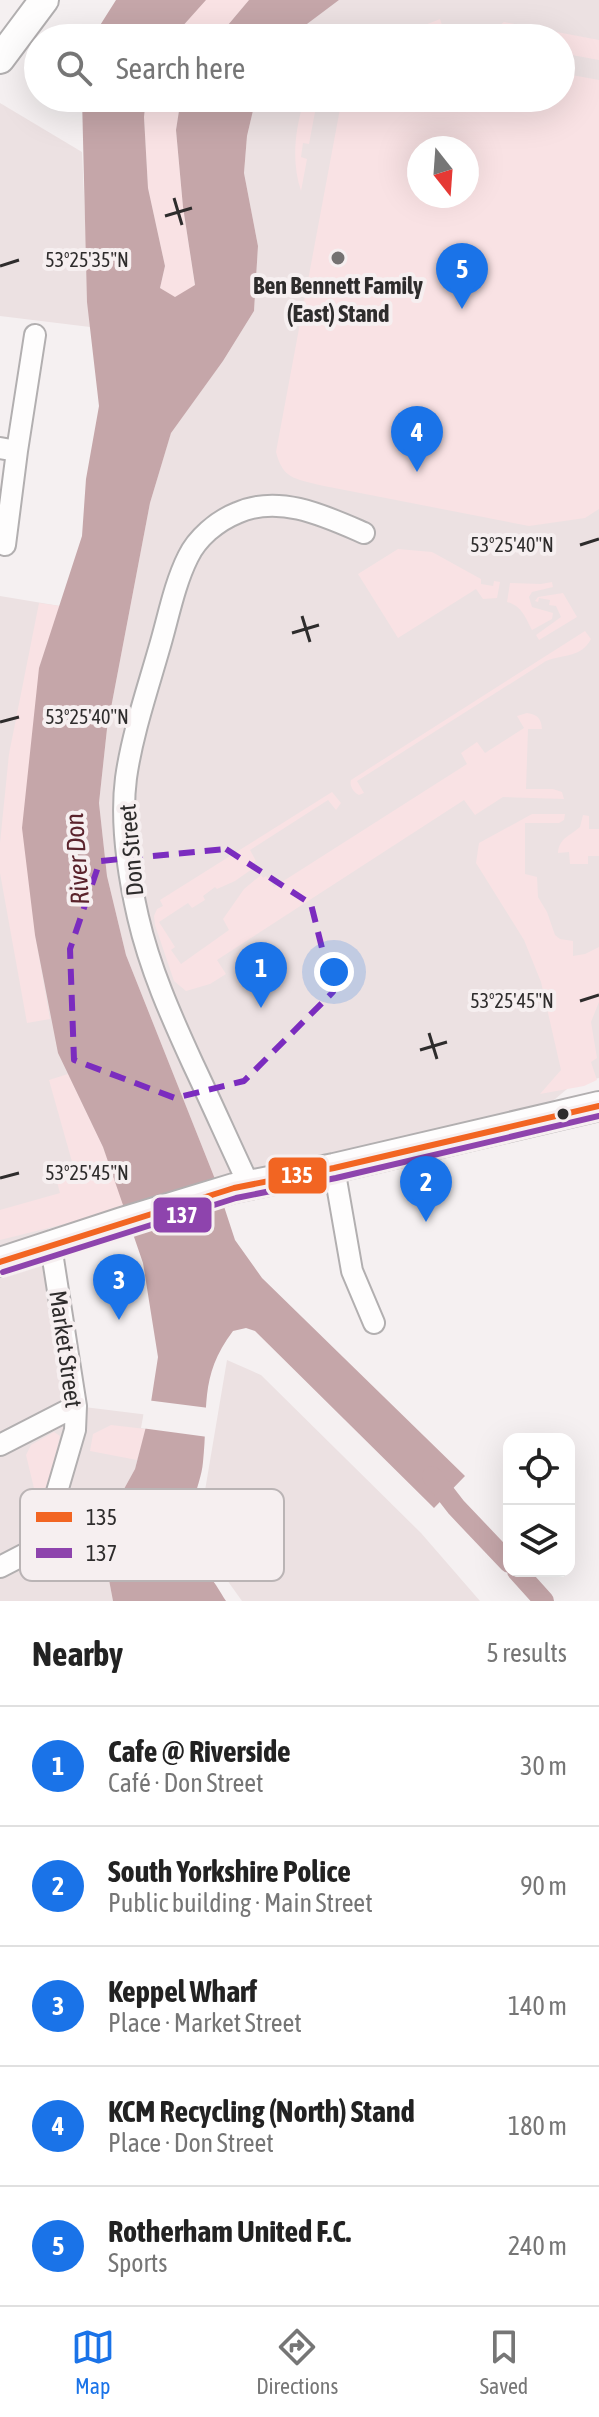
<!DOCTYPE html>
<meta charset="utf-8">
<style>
:root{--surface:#fff;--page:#f2f2f2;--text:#222;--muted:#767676;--line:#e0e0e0;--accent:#1a73e8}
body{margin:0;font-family:"Asap Condensed",sans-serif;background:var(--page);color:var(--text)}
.controls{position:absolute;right:24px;bottom:24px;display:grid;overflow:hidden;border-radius:16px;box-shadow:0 8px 32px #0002}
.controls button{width:72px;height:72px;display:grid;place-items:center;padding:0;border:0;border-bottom:2px solid var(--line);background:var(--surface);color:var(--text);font:40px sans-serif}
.compass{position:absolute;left:407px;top:136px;width:72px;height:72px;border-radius:50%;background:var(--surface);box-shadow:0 8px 32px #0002;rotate:163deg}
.you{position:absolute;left:334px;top:972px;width:28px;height:28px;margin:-20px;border:6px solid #fff;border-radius:50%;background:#1a73e8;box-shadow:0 0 0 12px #1a73e833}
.badge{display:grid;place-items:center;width:52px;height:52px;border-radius:50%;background:var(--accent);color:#fff;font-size:26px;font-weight:700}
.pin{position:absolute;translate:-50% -66px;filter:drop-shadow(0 2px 4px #0008)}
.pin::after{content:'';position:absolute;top:42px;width:28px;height:24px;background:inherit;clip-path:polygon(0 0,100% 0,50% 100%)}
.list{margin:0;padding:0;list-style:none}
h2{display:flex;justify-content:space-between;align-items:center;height:104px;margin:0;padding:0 32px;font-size:34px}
h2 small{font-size:26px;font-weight:400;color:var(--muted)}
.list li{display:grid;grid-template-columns:52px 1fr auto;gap:24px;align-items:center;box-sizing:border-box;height:120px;padding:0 32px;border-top:2px solid var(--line)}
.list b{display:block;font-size:30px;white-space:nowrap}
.list p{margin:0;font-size:26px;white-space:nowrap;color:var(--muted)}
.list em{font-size:26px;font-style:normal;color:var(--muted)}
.icon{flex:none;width:44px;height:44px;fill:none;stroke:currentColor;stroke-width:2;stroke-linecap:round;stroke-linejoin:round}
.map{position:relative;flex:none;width:599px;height:1601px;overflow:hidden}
.search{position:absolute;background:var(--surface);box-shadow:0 8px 32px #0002;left:24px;right:24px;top:24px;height:88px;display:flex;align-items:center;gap:20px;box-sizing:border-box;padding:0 28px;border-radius:44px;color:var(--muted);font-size:30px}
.sheet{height:704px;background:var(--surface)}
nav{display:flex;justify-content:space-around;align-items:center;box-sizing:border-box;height:112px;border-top:2px solid var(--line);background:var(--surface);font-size:22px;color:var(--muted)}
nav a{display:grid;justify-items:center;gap:4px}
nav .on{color:var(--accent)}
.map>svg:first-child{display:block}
.built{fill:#ece1e2;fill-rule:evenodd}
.green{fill:#f9e2e4;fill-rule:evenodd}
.water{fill:#c5a6a9}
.pier{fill:#f5f0f1}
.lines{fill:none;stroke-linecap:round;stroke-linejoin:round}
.canal{stroke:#c5a6a9;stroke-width:20}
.street-casing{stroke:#b2afb0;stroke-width:24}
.secondary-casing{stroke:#b2afb0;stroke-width:32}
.street{stroke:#fefdfd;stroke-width:20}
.secondary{stroke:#fefdfd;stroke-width:28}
.bus-1-casing{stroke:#f6eff0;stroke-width:12}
.bus-2-casing{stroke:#f6eff0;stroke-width:12}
.bus-1{stroke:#f26522;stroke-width:6}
.bus-2{stroke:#8e44ad;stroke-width:6}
.marked{fill:none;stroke:#7b2cbf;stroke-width:6;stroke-dasharray:16 10;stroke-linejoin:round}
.ticks{fill:none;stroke:#2e2c2c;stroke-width:3}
.poi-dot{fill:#747171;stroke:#f6eff0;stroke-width:3}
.bus-dot{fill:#2e2c2c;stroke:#f6eff0;stroke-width:3}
.labels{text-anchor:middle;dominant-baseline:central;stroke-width:8;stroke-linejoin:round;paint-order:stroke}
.poi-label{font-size:24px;font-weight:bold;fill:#2e2c2c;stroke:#f6eff0}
.street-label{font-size:24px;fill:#2e2c2c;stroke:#f6eff0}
.water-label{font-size:26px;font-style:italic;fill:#5a232c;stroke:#f6eff0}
.key{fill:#f6eff0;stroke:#bab4b5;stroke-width:2}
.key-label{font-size:22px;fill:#2e2c2c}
.ticks-label{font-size:20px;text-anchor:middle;fill:#2e2c2c;stroke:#f6eff0;stroke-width:8;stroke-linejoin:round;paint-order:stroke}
.line-badge{stroke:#f6eff0;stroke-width:3}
.badge-label{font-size:22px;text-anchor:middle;font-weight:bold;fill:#fff}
</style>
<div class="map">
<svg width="599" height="1601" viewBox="0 0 599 1601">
<rect width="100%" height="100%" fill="#f5f0f1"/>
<!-- built -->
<path class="built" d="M339,0h260v1078l-26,6 -25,21 -333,74 -89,-224 -19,-79 -8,-73 8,-74 43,-226 21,-71 52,-71 31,-50 4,-65 -14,-73 3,-37 9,-38h305v-60h-268l6,-8zM419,148h48v48h-48z
M0,103l82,49 8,175 -90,-11z
M0,596l60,10 -21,62 64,479 22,62 -77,20 28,177 73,9 -14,54 -16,29 -14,61 8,42h-113z
M227,1360l34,15 160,158 59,68h-238l-45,-63z"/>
<!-- green -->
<path class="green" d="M205,0h44l-32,38h-45z
M440,19l2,6 9,3 2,-3h14l11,3 1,-3h21l4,-3 95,18v20l-38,-7v-15h-82l-59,-11z
M561,73l38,7v429l-14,9 -56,8 -210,-41c-25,-7 -36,-6 -43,-33l66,-354h219zM419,148h48v48h-48z
M146,98h35l-5,32 7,77 12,79 -20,12 -15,-10 5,-22 -17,-78 -4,-71z
M305,98h6l-2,12 6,2 -6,32 -6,-1 -2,14 6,2 -6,32c-10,-30 -6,-63 4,-93z
M398,549l34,3 49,27v5l12,2 1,-5 6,1 -3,16 -14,1 -7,-10 -78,49 -40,-64z
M552,582l1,5 -21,5 -3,5 3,10 21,6 -1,6 -20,11c-7,-13 -10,-24 -25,-28l3,-19 31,1z
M563,593l14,24 -38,23 -3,-5 25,-18 -5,-11 -7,-1 1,-5 -11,-2 -1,4 -3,-1 3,-4z
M39,603l21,3 -21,62 -4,267 15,84 -23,4 -27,-150v-30l9,-89z
M585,631l6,8c-10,19 -27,15 -45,22l-189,120 7,12 -5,2c-5,-2 -10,-9 -8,-15z
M527,713c11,2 14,5 15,16h-14l-2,60h27l9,3 2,7 -61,-2 -28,18 -11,-15 -247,160 9,14 -16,10 -24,7 -12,-10 -19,-56 -1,-9 3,-7 6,-3 -3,-6 172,-108 9,11 -5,7 -8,-10 -78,50 6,11 -3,2 2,4 -20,14 -18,8 -2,-2 -12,9 2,4 -13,8 -4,-5 -29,19 16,25 -4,3 10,14 48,-34 -6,-11 21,-30 17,-14 2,3 3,-2 8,11 193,-123 -6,-11 16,-11 8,11 39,-25 -7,-12z
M532,814h33l-1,6 -5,3h-34v51l12,3 1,20 9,15 8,23 5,4 13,2v15l12,-2 14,-7v55l-8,20 6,36 -6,4 6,18 -13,6 -44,8 21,-24 -20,-88 -17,-42 -48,-77 3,-20z
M583,815l6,1v13h10v27h-11v8h-18l-1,-12 -11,1c1,-15 12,-17 22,-26z
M68,1074l35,73 22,62 -125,31v-30l60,-17 -3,-11 19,-6 -27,-96z
M111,1425l35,4 -9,31 -47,-9 3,-17z
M54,1432l6,4 -18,72 -3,1 -13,-54 5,-10z"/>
<!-- water -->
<path class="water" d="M116,0h90l-34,38h-80z
M249,0h90l-40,30 -6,8h-76z
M82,98h64l-2,19 4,71 17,78 -5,22 15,9 20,-12 -12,-78 -7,-77 5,-32h75l-9,38 -3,37 14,73 -4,65 -31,50 -52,72 -21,70 -43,226 -8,74 8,73 19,79 89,224 20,61 27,38 203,198 -31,32 -179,-177 -9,-3 -13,3c-35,46 -24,79 -30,131 -1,13 -7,29 -11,42 -5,16 -22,25 -16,45 4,14 18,14 28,22 9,7 16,21 22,30h-113l-8,-42 14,-61 16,-29 14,-54 9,-58 -15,-94 -40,-116 -45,-94 -23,-118 -13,-107 17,-160 43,-132 4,-57 13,-73 -12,-104z"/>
<!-- pier -->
<path class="pier" d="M146,1400l63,8 -1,29 -67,-9z"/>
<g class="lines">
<!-- canal -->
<path class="canal" d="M432,1476l24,31 53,56
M517,1571l27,30"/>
<!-- street casing -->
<g class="street-casing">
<path id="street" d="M0,448l17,3 -12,94
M17,451l18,-116
M334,1168l18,103 22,52
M249,1185c-19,-40 -37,-81 -56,-121 -22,-48 -43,-95 -55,-147 -10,-44 -18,-93 -12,-139 6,-43 21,-87 33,-129 9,-30 15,-64 29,-92 9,-19 29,-36 49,-44 42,-19 88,3 127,20
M0,1445l76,-39
M0,1567l33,-17 9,-7 33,-113 1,-24 -25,-160"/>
</g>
<!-- secondary casing -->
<g class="secondary-casing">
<path id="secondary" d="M0,59l44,-59
M0,1262l122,-40 112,-34 100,-20 265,-62"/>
</g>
<!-- street -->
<use href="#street" class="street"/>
<!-- secondary -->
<use href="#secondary" class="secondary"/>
<!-- bus-1 casing -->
<g class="bus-1-casing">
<path id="bus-1" d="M0,1262l234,-74 100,-20 265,-62"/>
</g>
<!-- bus-2 casing -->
<g class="bus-2-casing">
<path id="bus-2" d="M3,1272l233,-74 100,-20 263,-62"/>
</g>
<!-- bus-1 -->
<use href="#bus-1" class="bus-1"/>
<!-- bus-2 -->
<use href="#bus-2" class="bus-2"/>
</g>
<!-- marked area -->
<path class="marked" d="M226,849l85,55 22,88 -89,89 -69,17 -101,-38 -4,-111 30,-88z"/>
<!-- ticks -->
<path class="ticks" d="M174,198l8,27M165,216l27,-8M0,266l19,-6M580,545l19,-6M302,616l8,26M292,633l27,-8M0,722l19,-5M580,1001l19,-6M429,1033l8,26M420,1050l27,-8M0,1178l19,-5"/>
<!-- markers -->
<circle class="poi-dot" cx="338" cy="258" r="8"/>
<circle class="bus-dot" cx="563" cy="1114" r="7"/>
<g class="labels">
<!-- poi labels -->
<g class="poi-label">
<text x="338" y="285">Ben Bennett Family<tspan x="338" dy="28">(East) Stand</tspan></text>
</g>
<!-- street labels -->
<g class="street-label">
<text transform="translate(131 850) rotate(-95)">Don Street</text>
<text transform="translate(66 1349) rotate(82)">Market Street</text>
</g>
<!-- water labels -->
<g class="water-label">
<text transform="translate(77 859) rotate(-94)">River Don</text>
</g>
</g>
<!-- legend -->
<rect x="20" y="1489" width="264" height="92" rx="12" class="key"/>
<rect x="36" y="1512" width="36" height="10" fill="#f26522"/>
<rect x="36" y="1548" width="36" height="10" fill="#8e44ad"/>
<g class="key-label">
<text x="86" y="1525">135</text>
<text x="86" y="1561">137</text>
</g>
<g class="ticks-label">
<text x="87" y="267">53°25'35"N</text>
<text x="512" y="552">53°25'40"N</text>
<text x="87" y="724">53°25'40"N</text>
<text x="512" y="1008">53°25'45"N</text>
<text x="87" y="1180">53°25'45"N</text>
</g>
<g class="line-badge">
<rect x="267" y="1156" width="61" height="39" rx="8" fill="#f26522"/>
<rect x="152" y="1196" width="61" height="38" rx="8" fill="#8e44ad"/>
</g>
<g class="badge-label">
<text x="297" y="1183">135</text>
<text x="182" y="1223">137</text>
</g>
</svg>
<div class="controls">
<button><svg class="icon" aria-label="locate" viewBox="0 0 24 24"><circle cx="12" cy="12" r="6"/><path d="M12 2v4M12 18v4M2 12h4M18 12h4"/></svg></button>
<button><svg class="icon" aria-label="layers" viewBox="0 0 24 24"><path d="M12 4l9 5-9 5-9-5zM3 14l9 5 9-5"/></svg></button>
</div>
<svg class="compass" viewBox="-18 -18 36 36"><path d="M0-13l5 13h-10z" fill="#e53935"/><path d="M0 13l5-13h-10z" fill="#767676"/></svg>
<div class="you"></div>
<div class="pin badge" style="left:261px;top:1008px">1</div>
<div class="pin badge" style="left:426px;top:1222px">2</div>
<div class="pin badge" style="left:119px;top:1320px">3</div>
<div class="pin badge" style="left:417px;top:472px">4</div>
<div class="pin badge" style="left:462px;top:309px">5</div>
<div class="search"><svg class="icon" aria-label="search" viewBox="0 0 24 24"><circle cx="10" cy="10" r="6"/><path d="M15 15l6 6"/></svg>Search here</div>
</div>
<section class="sheet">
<h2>Nearby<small>5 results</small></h2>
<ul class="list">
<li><span class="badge">1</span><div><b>Cafe @ Riverside</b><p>Café · Don Street</p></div><em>30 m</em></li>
<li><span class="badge">2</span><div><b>South Yorkshire Police</b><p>Public building · Main Street</p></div><em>90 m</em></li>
<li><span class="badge">3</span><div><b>Keppel Wharf</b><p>Place · Market Street</p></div><em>140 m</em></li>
<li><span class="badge">4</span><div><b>KCM Recycling (North) Stand</b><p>Place · Don Street</p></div><em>180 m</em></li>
<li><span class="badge">5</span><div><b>Rotherham United F.C.</b><p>Sports</p></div><em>240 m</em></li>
</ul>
</section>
<nav>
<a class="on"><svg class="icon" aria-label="map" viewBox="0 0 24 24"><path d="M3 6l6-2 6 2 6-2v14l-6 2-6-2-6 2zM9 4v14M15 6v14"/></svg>Map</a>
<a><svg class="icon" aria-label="directions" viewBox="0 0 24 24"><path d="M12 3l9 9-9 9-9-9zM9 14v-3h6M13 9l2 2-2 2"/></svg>Directions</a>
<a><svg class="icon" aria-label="saved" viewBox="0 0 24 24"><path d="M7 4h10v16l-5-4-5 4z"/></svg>Saved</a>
</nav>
